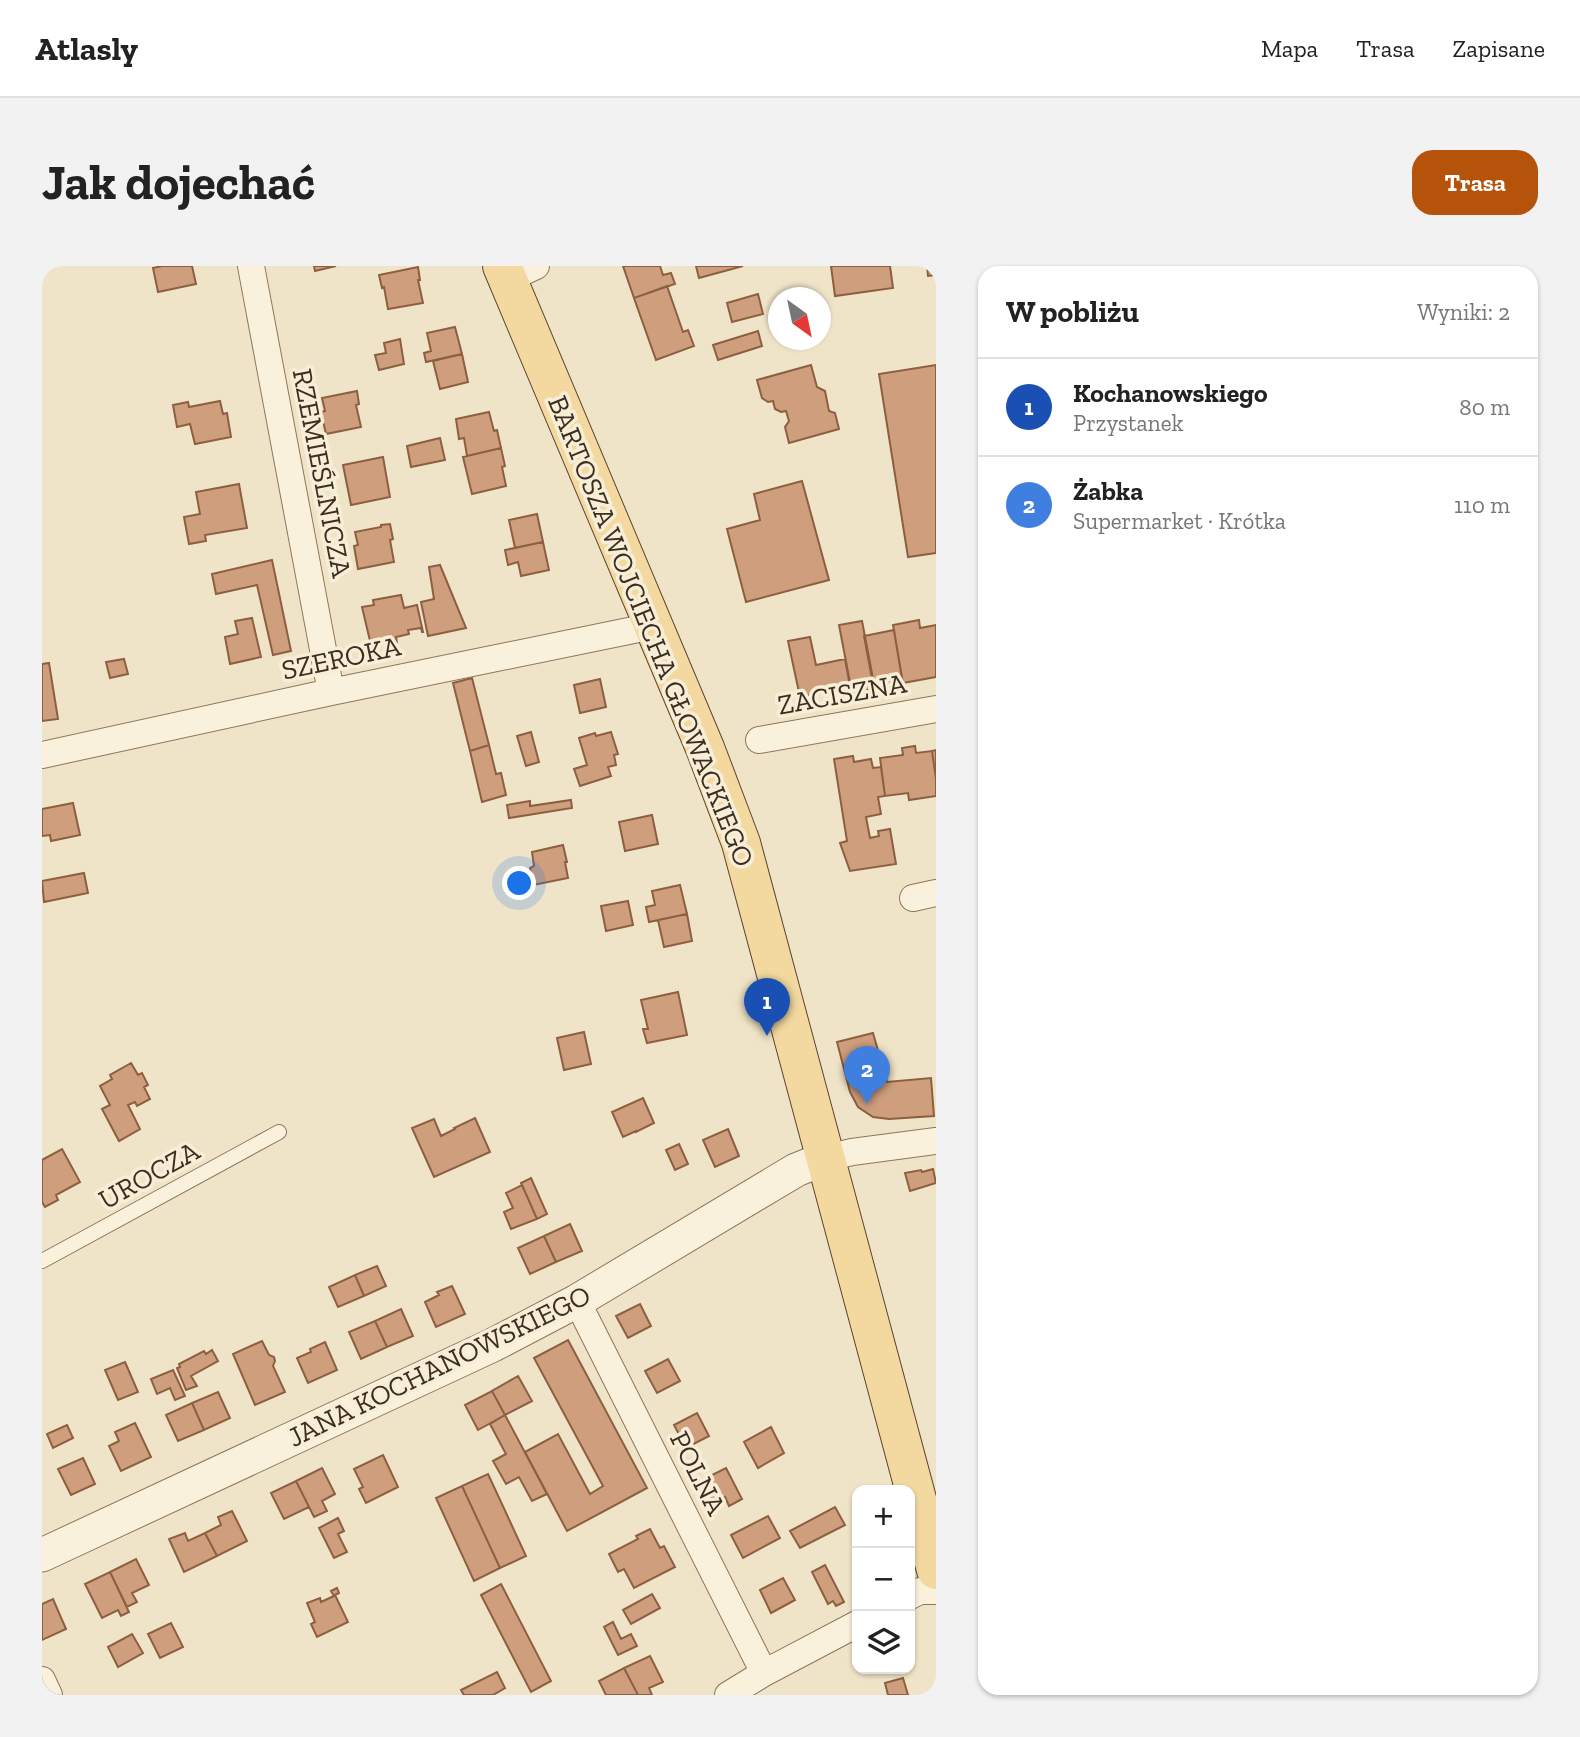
<!DOCTYPE html>
<html lang="pl">
<meta charset="utf-8">
<style>
:root{--surface:#fff;--page:#f2f2f2;--text:#222;--muted:#767676;--line:#e0e0e0;--accent:#b45309}
body{margin:0;font-family:"Zilla Slab",serif;background:var(--page);color:var(--text)}
.controls{position:absolute;right:21px;bottom:21px;display:grid;overflow:hidden;border-radius:14px;box-shadow:0 2px 5px #0004}
.controls button{width:63px;height:63px;display:grid;place-items:center;padding:0;border:0;border-bottom:2px solid var(--line);background:var(--surface);color:var(--text);font:35px sans-serif}
.compass{position:absolute;left:726px;top:21px;width:63px;height:63px;border-radius:50%;background:var(--surface);box-shadow:0 2px 5px #0004;rotate:147deg}
.you{position:absolute;left:478px;top:618px;width:24px;height:24px;margin:-18px;border:5px solid #fff;border-radius:50%;background:#1a73e8;box-shadow:0 0 0 10px #1a73e833}
.badge{display:grid;place-items:center;width:46px;height:46px;border-radius:50%;background:var(--accent);color:#fff;font-size:23px;font-weight:700}
.pin{position:absolute;translate:-50% -58px;filter:drop-shadow(0 2px 4px #0008)}
.pin::after{content:'';position:absolute;top:37px;width:24px;height:21px;background:inherit;clip-path:polygon(0 0,100% 0,50% 100%)}
.list{margin:0;padding:0;list-style:none}
h2{display:flex;justify-content:space-between;align-items:center;height:91px;margin:0;padding:0 28px;font-size:30px}
h2 small{font-size:23px;font-weight:400;color:var(--muted)}
.list li{display:grid;grid-template-columns:46px 1fr auto;gap:21px;align-items:center;box-sizing:border-box;height:98px;padding:0 28px;border-top:2px solid var(--line)}
.list b{display:block;font-size:26px;white-space:nowrap}
.list p{margin:0;font-size:23px;white-space:nowrap;color:var(--muted)}
.list em{font-size:23px;font-style:normal;color:var(--muted)}
.icon{flex:none;width:38px;height:38px;fill:none;stroke:currentColor;stroke-width:2;stroke-linecap:round;stroke-linejoin:round}
.map{position:relative;flex:none;width:894px;height:1429px;overflow:hidden;border-radius:21px}
header{display:flex;align-items:center;gap:42px;box-sizing:border-box;height:98px;padding:0 35px;background:var(--surface);border-bottom:2px solid var(--line)}
header strong{font-size:33px}
nav{display:flex;gap:38px;margin-inline-start:auto;font-size:24px}
.intro{display:flex;align-items:center;justify-content:space-between;box-sizing:border-box;height:168px;padding:0 42px}
h1{margin:0;font-size:49px}
.button{padding:18px 32px;border-radius:21px;background:var(--accent);color:#fff;font-size:24px;font-weight:700}
main{display:flex;gap:42px;padding:0 42px}
aside{flex:1;background:var(--surface);border-radius:21px;box-shadow:0 2px 5px #0004}
.map>svg:first-child{display:block}
.building{fill:#cf9f7d;stroke:#8d5f41;stroke-width:2}
.lines{fill:none;stroke-linecap:round;stroke-linejoin:round}
.service-casing{stroke:#8d765c;stroke-width:16}
.minor-casing{stroke:#8d765c;stroke-width:28}
.tertiary-casing{stroke:#8d765c;stroke-width:35}
.primary-casing{stroke:#5b4430;stroke-width:40}
.service{stroke:#faf1dc;stroke-width:14}
.minor{stroke:#faf1dc;stroke-width:26}
.tertiary{stroke:#faf1dc;stroke-width:33}
.primary{stroke:#f3d9a0;stroke-width:38}
.labels{text-anchor:middle;dominant-baseline:central;stroke-width:7;stroke-linejoin:round;paint-order:stroke}
.street-label{font-size:28px;fill:#3d2e20;stroke:#f7eed8}
</style>
<header>
<strong>Atlasly</strong>
<nav><a>Mapa</a><a>Trasa</a><a>Zapisane</a></nav>
</header>
<div class="intro"><h1>Jak dojechać</h1><a class="button">Trasa</a></div>
<main>
<div class="map">
<svg width="894" height="1429" viewBox="0 0 894 1429">
<rect width="100%" height="100%" fill="#f0e4c8"/>
<!-- building -->
<path class="building" d="M120,0h30l4,18 -38,8 -5,-24z
M272,0h22l-21,5z
M581,0h37l3,9 8,-2 4,11 -41,14z
M654,0h47l-44,12z
M789,0h59l3,22 -58,8z
M885,0h9v9l-8,1z
M376,1l2,13h-2l5,23 -35,6 -4,-22 -2,1 -3,-13z
M625,20l16,46 5,-2 6,16 -38,14 -22,-62z
M716,28l5,20 -31,8 -5,-19z
M413,61l7,27 -36,8 -2,-9 7,-2 -4,-18z
M716,65l4,15 -44,14 -5,-15z
M358,73l4,25 -25,6 -4,-15 11,-2 -2,-10z
M420,88l6,28 -28,7 -7,-28z
M769,99l6,22 8,4 4,20 6,2 4,16 -50,14 -4,-16 4,-6 -3,-10 -5,1 -6,-3 -2,-8 -5,1 -6,-4 -5,-18z
M894,99v188l-28,4 -29,-183z
M315,125l2,13 -3,1 5,22 -35,7 -5,-22 4,-1 -3,-13z
M178,135l3,13 4,-1 4,24 -36,7 -5,-20 -13,3 -4,-22 15,-3 1,5z
M447,146l5,19 3,-1 4,18 -34,8 -3,-18 -5,1 -3,-20z
M398,172l5,22 -34,7 -4,-21z
M459,182l4,18 -3,1 4,19 -34,8 -9,-37z
M341,191l7,40 -39,8 -8,-40z
M760,215l27,99 -83,22 -19,-73 33,-9 -6,-26z
M197,218l8,44 -42,7 1,6 -17,3 -5,-27 16,-3 -4,-22z
M495,248l6,28 -28,6 -6,-28z
M348,258l3,15 -3,1 4,22 -36,7 -4,-23 4,-1 -3,-13 26,-5v-2z
M501,276l6,28 -28,6 -3,-14 -10,3 -3,-15z
M230,294l19,91 -18,4 -16,-70 -41,9 -4,-20z
M398,299l26,63 -38,8 -7,-34 13,-3 -5,-32z
M359,329l3,13 13,-3 6,27h-1l-1,-4 -13,2 1,4 -13,3 1,6 -9,2 -1,-4 -16,4 -9,-38 12,-2 -1,-5z
M210,352l9,39 -31,7 -5,-27 13,-3 -3,-13z
M877,354l1,8 16,-3v52l-33,6 -10,-58z
M820,355l13,68 -23,4 -13,-68z
M852,364l8,49 -29,5 -9,-48z
M768,371l6,28 29,-6 5,27 -50,11 -12,-56z
M82,393l4,15 -18,4 -4,-16z
M7,397l9,56 -16,2v-57z
M430,412l17,67 -19,6 -17,-68z
M558,413l6,28 -26,6 -6,-28z
M489,466l8,30 -13,4 -9,-30z
M569,466l7,22 -4,1 2,10 -8,2 3,9 -31,10 -6,-17 13,-4 -8,-27 16,-5 1,3z
M447,479l7,29 5,-1 5,22 -24,7 -12,-51z
M873,480l1,7 16,-2 4,28v17l-27,4 -1,-7 -23,3 -5,-38 23,-3 -1,-7z
M894,484v29l-4,-28z
M811,490l1,6 17,-3 2,9 8,-1 4,29 -7,1 3,17 -15,3 4,21 9,-2 -1,-5 12,-2 6,35 -46,7 -10,-28 7,-2 -13,-82z
M529,534l1,8 -63,10 -2,-13 23,-4v5z
M31,537l7,32 -29,6 -1,-6 -8,1v-27z
M610,549l6,29 -33,7 -6,-29z
M521,579l4,17h-2l3,16 -35,7 -3,-17 4,-2 -2,-14z
M42,607l4,20 -44,9 -2,-21z
M638,619l7,29 -38,8 -3,-15 9,-2 -3,-14z
M586,635l5,24 -27,6 -5,-25z
M645,648l5,27 -28,6 -6,-27z
M636,726l9,43 -40,8 -4,-14h5l-7,-29z
M542,766l7,32 -27,6 -7,-32z
M831,767l14,49 44,-4 3,38 -45,3 -16,-2 -15,-10 -8,-15 -13,-50z
M89,797l7,12 4,-2 6,12 -4,2 6,12 -13,7 -2,-4 -7,3 12,24 -21,12 -17,-32 8,-4 -10,-19 12,-7 -2,-4z
M601,832l11,25 -18,9v-1l-13,6 -11,-25z
M433,852l15,34 -56,25 -22,-49 22,-9 7,17 14,-7 -1,-1z
M686,863l11,27 -24,11 -12,-27z
M637,878l9,20 -13,6 -9,-20z
M20,883l18,33 -24,13 2,5 -13,7 -3,-5v-42z
M891,903l3,14 -26,8 -5,-18 16,-3 1,2z
M489,912l16,36 -10,5 -16,-36z
M480,919l15,34 -26,10 -7,-17 9,-4 -7,-15z
M528,958l12,27 -26,11 -12,-26z
M502,970l12,26 -26,12 -12,-26z
M335,1000l9,20 -22,10 -9,-21z
M313,1009l9,21 -26,11 -9,-20z
M410,1020l13,28 -29,13 -11,-25 14,-7 -2,-3z
M598,1038l11,22 -23,12 -12,-22z
M359,1043l12,27 -26,11 -12,-26z
M333,1055l12,26 -26,12 -12,-27z
M526,1074l79,148 -80,43 -42,-79 33,-18 32,60 13,-8 -69,-128z
M220,1075l7,14 5,2 1,4 -2,5 12,26 -30,13 -22,-51z
M283,1076l12,28 -29,13 -11,-25 14,-6 -1,-3z
M170,1084l6,11 -27,15 6,10 -11,4 -9,-22 3,-1 -1,-3 25,-13 2,3z
M626,1093l12,22 -23,12 -12,-22z
M83,1096l13,30 -20,8 -13,-30z
M131,1104l12,26 -10,4 -5,-12 -13,6 -6,-15z
M476,1110l14,25 -27,14 -13,-24z
M450,1125l13,24 -27,15 -13,-25z
M176,1126l12,26 -26,12 -12,-27z
M150,1137l12,27 -26,11 -12,-26z
M655,1147l12,23 -23,12 -12,-23z
M463,1149l42,79 -15,7 -13,-24 -13,7 -13,-23 13,-7 -16,-30z
M93,1157l16,34 -30,14 -12,-25 10,-5 -4,-9z
M25,1159l6,13 -20,10 -6,-14z
M729,1161l13,26 -26,15 -14,-26z
M341,1189l15,32 -32,16 -7,-14 4,-2 -9,-18z
M41,1192l12,26 -24,11 -13,-26z
M280,1202l13,26 -13,7 5,10 -13,6 -18,-36z
M684,1202l16,31 -13,7 -4,-9 -11,6 -12,-23z
M446,1208l38,82 -26,12 -38,-82z
M254,1215l13,26 -25,12 -13,-26z
M420,1220l38,82 -26,13 -38,-83z
M793,1241l10,18 -45,23 -10,-17z
M190,1245l15,30 -30,15 -12,-23 16,-8 -3,-8z
M726,1250l12,22 -37,20 -12,-23z
M296,1252l6,13 -6,3 9,18 -13,6 -15,-30z
M608,1263l10,19 4,-2 11,21 -41,21 -10,-19 -6,3 -9,-18 29,-15 -2,-3z
M143,1267l3,8 17,-8 12,23 -33,16 -15,-33z
M94,1293l13,26 -17,8 5,9 -10,5 -17,-35z
M783,1299l19,37 -8,4 -3,-5 -5,3 -16,-32z
M68,1306l19,40 -8,4 -3,-6 -16,8 -17,-34z
M741,1312l12,22 -24,13 -11,-23z
M459,1318l50,97 -20,11 -50,-97z
M295,1322l2,5 -4,2 13,27 -31,15 -6,-13 4,-2 -8,-19 13,-5 1,4 13,-6 -3,-5z
M610,1328l8,14 -29,16 -8,-14z
M11,1333l13,30 -24,11v-36z
M571,1356l8,17 10,-5 6,12 -19,9 -14,-28z
M129,1357l12,24 -23,11 -12,-24z
M90,1368l11,19 -25,14 -10,-20z
M608,1390l13,26 -14,6 3,7h-14l-14,-27z
M582,1402l14,27h-32l-7,-14z
M455,1406l8,16 -12,7h-29l-3,-5z
M861,1412l5,17h-20l-3,-12z"/>
<g class="lines">
<!-- service casing -->
<g class="service-casing">
<path id="service" d="M0,995l237,-129"/>
</g>
<!-- minor casing -->
<g class="minor-casing">
<path id="minor" d="M209,0l80,426
M466,13l28,-13
M717,474l177,-31
M0,489l289,-63 322,-66
M871,632l23,-5
M784,892l26,-6 84,-11
M535,1035l187,372
M868,1330l10,-5h16
M0,1414l7,15
M686,1429l36,-22 93,-49"/>
</g>
<!-- tertiary casing -->
<g class="tertiary-casing">
<path id="tertiary" d="M0,1289l451,-210 84,-44 219,-131 30,-12"/>
</g>
<!-- primary casing -->
<g class="primary-casing">
<path id="primary" d="M460,0l203,482 36,95 195,727"/>
</g>
<!-- service -->
<use href="#service" class="service"/>
<!-- minor -->
<use href="#minor" class="minor"/>
<!-- tertiary -->
<use href="#tertiary" class="tertiary"/>
<!-- primary -->
<use href="#primary" class="primary"/>
</g>
<g class="labels">
<!-- street labels -->
<g class="street-label">
<text transform="translate(280 207) rotate(79)">RZEMIEŚLNICZA</text>
<text transform="translate(609 365) rotate(68)">BARTOSZA WOJCIECHA GŁOWACKIEGO</text>
<text transform="translate(299 392) rotate(-12)">SZEROKA</text>
<text transform="translate(800 428) rotate(-10)">ZACISZNA</text>
<text transform="translate(107 909) rotate(-29)">UROCZA</text>
<text transform="translate(397 1100) rotate(-26)">JANA KOCHANOWSKIEGO</text>
<text transform="translate(656 1207) rotate(63)">POLNA</text>
</g>
</g>
</svg>
<div class="controls">
<button>+</button>
<button>−</button>
<button><svg class="icon" aria-label="layers" viewBox="0 0 24 24"><path d="M12 4l9 5-9 5-9-5zM3 14l9 5 9-5"/></svg></button>
</div>
<svg class="compass" viewBox="-18 -18 36 36"><path d="M0-13l5 13h-10z" fill="#e53935"/><path d="M0 13l5-13h-10z" fill="#767676"/></svg>
<div class="you"></div>
<div class="pin badge" style="left:725px;top:770px;background:#1a4fb4">1</div>
<div class="pin badge" style="left:825px;top:838px;background:#3f7fe0">2</div>
</div>
<aside>
<h2>W pobliżu<small>Wyniki: 2</small></h2>
<ul class="list">
<li><span class="badge" style="background:#1a4fb4">1</span><div><b>Kochanowskiego</b><p>Przystanek</p></div><em>80 m</em></li>
<li><span class="badge" style="background:#3f7fe0">2</span><div><b>Żabka</b><p>Supermarket · Krótka</p></div><em>110 m</em></li>
</ul>
</aside>
</main>
